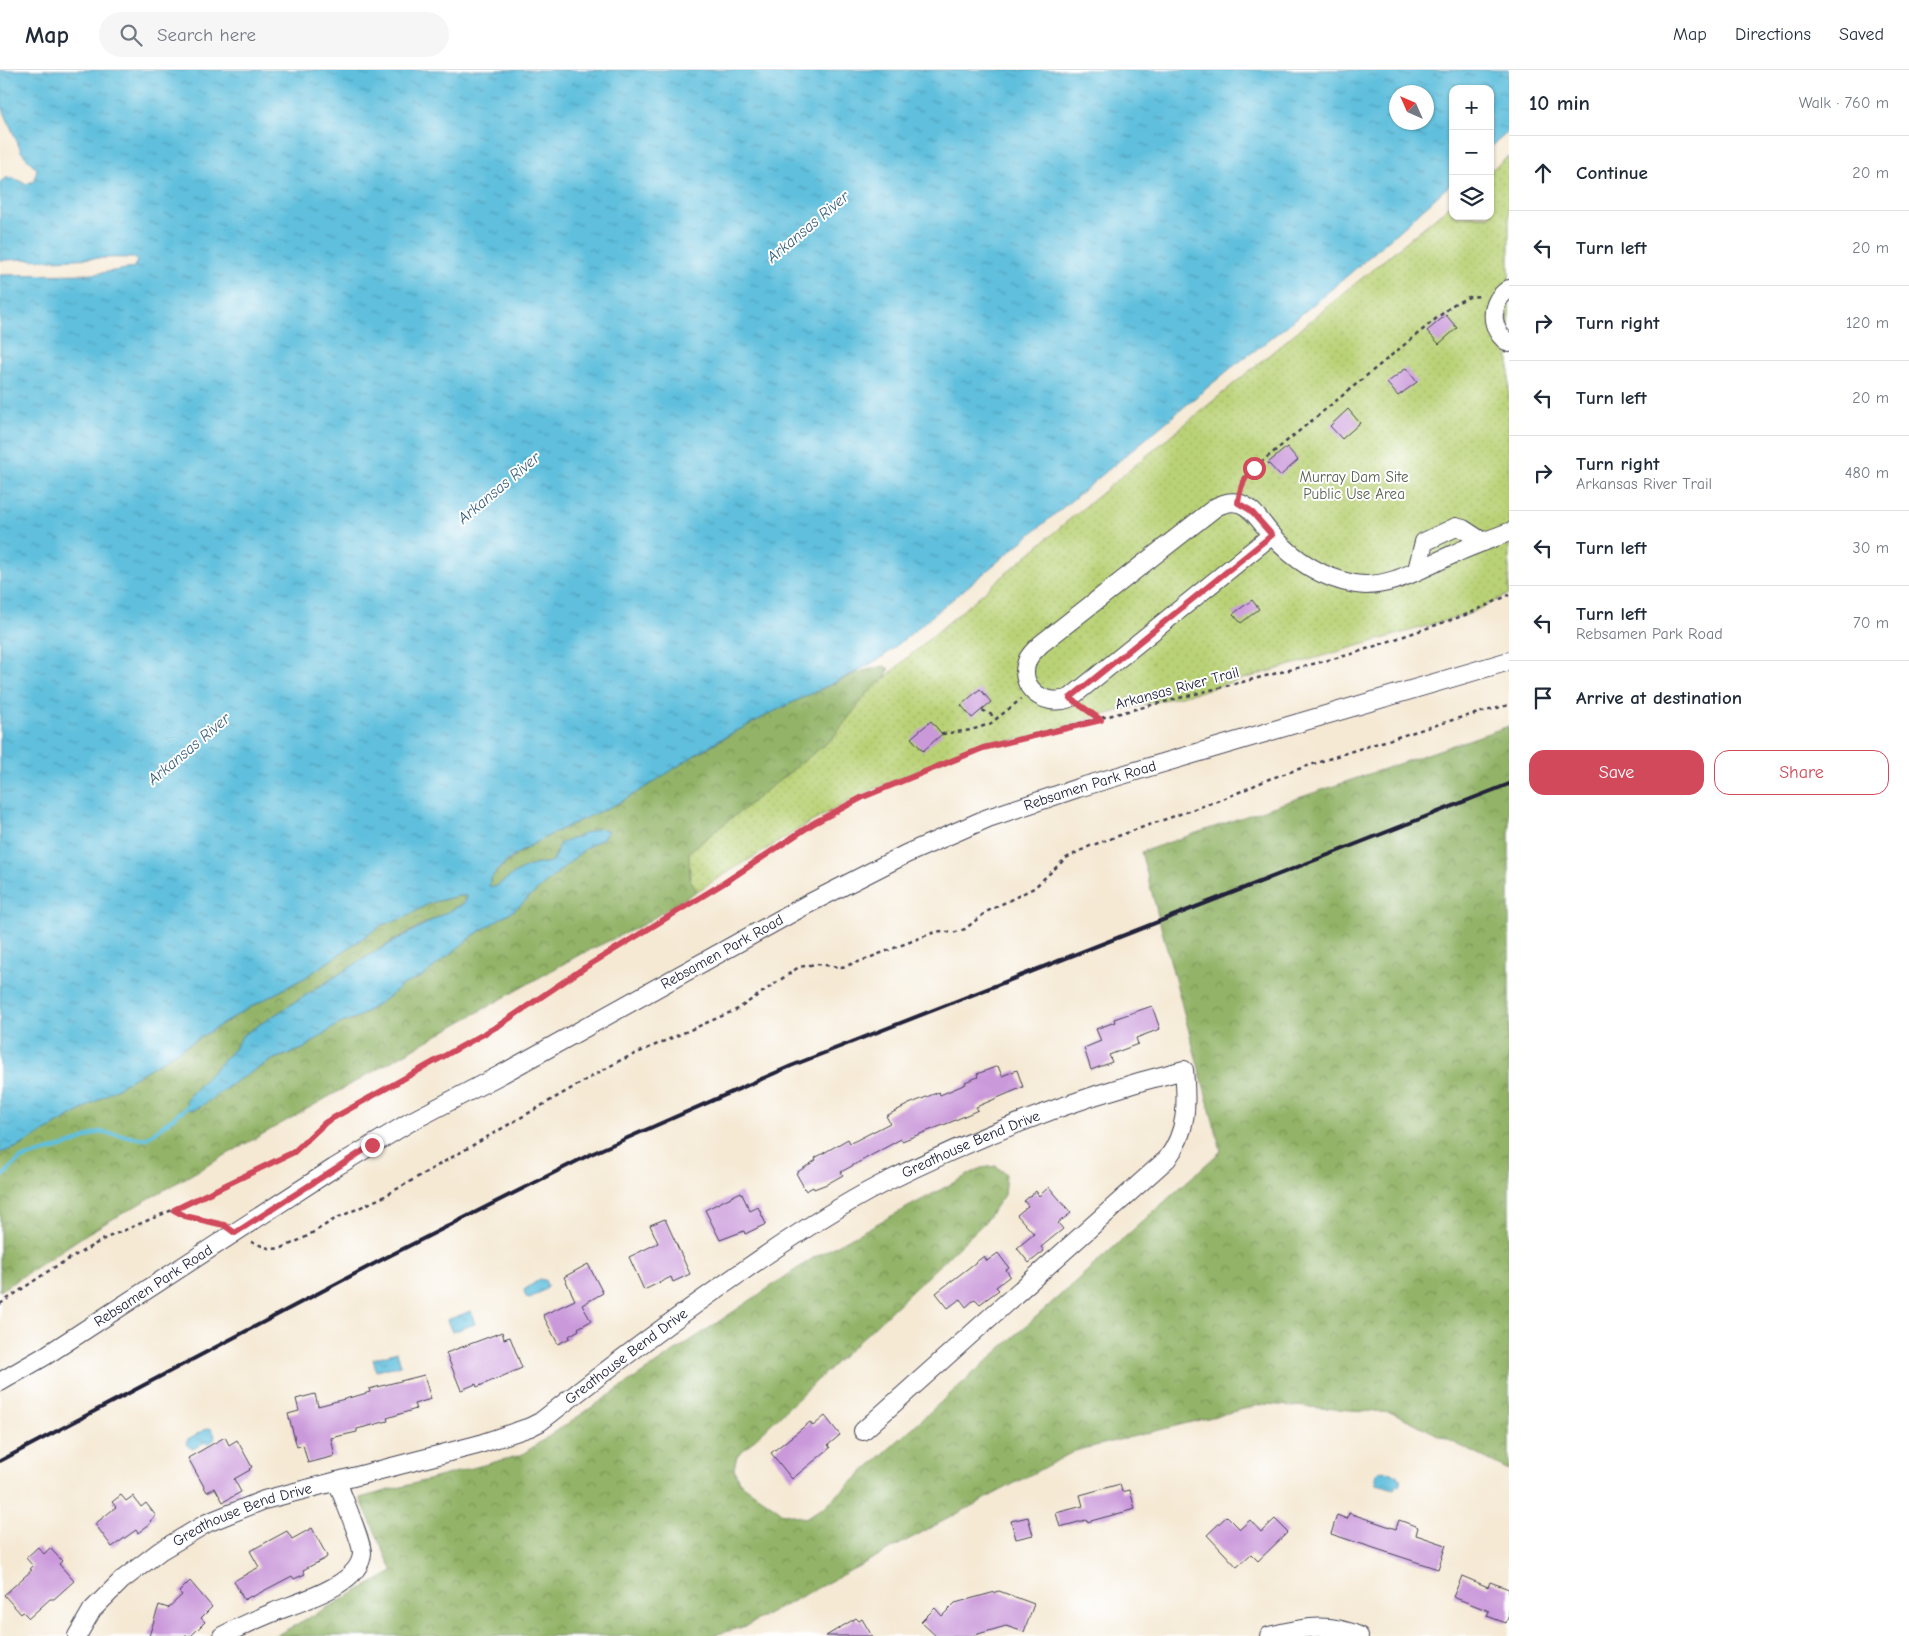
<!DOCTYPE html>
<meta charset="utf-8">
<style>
:root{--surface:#fff;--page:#f6f6f7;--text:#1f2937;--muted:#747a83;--line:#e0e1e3;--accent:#d1495b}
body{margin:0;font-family:"Comic Neue",sans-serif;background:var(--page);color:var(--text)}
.controls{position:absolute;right:15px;top:15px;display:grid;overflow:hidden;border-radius:10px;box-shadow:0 1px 4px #0004}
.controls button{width:45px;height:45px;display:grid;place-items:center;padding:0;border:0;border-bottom:1px solid var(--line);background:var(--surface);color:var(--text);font:25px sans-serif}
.compass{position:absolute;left:1389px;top:15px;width:45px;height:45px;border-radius:50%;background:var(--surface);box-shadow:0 1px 4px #0004;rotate:315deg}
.stop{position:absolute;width:15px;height:15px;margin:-11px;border:4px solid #d1495b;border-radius:50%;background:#fff}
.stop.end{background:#d1495b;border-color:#fff;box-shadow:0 1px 5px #0008}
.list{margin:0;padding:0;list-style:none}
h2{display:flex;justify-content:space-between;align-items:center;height:65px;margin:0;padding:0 20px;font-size:21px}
h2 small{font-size:16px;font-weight:400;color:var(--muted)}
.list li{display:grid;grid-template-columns:32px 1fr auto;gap:15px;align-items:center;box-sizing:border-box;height:75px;padding:0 20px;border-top:1px solid var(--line)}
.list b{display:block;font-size:19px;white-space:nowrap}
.list p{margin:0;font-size:16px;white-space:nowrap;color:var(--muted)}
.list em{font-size:16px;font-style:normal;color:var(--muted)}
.actions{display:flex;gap:10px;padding:15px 20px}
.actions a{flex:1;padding:11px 0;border:1px solid var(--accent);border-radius:15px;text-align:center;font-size:18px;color:var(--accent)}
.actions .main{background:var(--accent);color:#fff}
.icon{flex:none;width:28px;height:28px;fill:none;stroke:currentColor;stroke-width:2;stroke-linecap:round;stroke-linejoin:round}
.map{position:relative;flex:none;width:1509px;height:1566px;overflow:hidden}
header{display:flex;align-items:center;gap:30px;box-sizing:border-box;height:70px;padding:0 25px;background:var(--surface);border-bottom:1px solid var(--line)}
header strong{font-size:24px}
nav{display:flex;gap:28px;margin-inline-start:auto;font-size:18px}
.search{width:350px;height:45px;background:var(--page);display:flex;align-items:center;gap:12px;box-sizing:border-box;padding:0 18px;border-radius:28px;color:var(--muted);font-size:19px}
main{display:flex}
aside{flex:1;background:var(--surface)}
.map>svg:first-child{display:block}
.forest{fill:url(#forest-crowns);stroke:#5a6b51}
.park{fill:url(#park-dots);stroke:#6e7a58}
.water{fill:url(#water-ripples);stroke:#40708c;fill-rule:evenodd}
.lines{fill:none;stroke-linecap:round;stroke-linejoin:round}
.stream{stroke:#5fbfdd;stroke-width:4.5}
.building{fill:#ca99da}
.minor-casing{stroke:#424052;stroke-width:20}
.path{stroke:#424052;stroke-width:2.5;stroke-dasharray:4 4;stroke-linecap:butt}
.minor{stroke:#fff;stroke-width:18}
.rail{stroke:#22223b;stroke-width:4}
.route{stroke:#d1495b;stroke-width:6}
.labels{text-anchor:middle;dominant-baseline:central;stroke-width:4;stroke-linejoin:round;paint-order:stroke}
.park-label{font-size:15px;fill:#576050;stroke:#fff}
.street-label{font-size:15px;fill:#22223b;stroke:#fff}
.water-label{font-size:16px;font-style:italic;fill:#3a617c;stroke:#fff}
</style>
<header>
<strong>Map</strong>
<div class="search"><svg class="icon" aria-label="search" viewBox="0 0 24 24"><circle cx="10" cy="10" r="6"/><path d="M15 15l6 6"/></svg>Search here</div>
<nav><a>Map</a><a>Directions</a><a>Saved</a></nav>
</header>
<main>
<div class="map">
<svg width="1509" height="1566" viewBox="0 0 1509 1566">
<defs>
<pattern id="forest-crowns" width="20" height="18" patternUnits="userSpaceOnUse" patternTransform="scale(1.25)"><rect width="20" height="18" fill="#93b467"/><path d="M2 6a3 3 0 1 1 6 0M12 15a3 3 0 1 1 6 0" fill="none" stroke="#789256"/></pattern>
<pattern id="park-dots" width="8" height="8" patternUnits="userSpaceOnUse" patternTransform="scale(1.25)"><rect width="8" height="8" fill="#bad276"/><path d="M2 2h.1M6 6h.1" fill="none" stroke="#a0b467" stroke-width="1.8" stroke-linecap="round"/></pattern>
<pattern id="water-ripples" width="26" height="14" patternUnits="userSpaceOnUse" patternTransform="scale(1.25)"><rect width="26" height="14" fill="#5fbfdd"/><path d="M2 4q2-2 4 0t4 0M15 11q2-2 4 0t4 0" fill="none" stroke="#4e9bb4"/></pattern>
</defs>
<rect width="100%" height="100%" fill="#fff"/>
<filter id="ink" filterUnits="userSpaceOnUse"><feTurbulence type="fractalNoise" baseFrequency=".02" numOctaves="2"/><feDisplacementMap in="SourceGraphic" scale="10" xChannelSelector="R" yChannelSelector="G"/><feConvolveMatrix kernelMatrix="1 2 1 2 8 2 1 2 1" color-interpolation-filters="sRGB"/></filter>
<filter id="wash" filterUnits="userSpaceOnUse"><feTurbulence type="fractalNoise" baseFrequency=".0096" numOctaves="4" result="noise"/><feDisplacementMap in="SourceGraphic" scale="20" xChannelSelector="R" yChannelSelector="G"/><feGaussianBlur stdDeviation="1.12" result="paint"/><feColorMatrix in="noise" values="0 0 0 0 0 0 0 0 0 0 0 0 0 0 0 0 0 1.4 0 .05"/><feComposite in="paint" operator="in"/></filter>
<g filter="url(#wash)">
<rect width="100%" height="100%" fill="#f5e9d4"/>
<!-- forest -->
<path class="forest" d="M884,596l5,3 -4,9 -19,17 -33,43 -144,114 1,27 7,12 -55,34 -63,30 -491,278 -88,58v-138l18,-6 57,-33 172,-105 59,-32 76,-52 22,-7 26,-15 28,-7h9c-4,12 -31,22 -44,28 -62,34 -120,74 -180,111l-9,14 -48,50 7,11 43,-29 38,-22 29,-10 34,-24 23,-9 31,-21 11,-10 21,-9 51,-41 43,-27 69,-60 17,-10 -47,15 -2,7c-8,5 -16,3 -23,6 -13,6 -24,13 -36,21l-6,-1 1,-8 14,-13 25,-19 45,-24 45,-19 89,-56 64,-35 86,-40z
M1509,656v744l-115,-57 -130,-9 -189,47 -329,175 -35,10h-436l118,-64 -33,-74 161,-43 292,-197 168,-90 15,-2 10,8 -2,21 -20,28 -247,233 -3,12 5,14 42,30 24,6 19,-11 397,-356 -80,-299z"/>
<!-- park -->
<path class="park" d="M1509,86v438l-41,20 -270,78 -70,16 -106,31 -44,6 -115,49 -52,28 -114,69 -7,-12 -1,-27 144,-114 33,-43 42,-38 156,-133 389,-321v13h37v-45z"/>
<!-- water -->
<path class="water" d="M0,0h1509v61l-19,17v-59h-37v93c-72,65 -144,130 -222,186l-347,288c-41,25 -86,42 -128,65 -17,9 -34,17 -50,27 -29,18 -56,38 -86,54 -28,15 -128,52 -131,84l6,1c12,-8 25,-19 39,-22 7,-2 13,-1 20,-5l5,-16 40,-16 9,3 -5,7 -17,10 -69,60 -43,27 -51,41 -21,9 -11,10 -31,21 -23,9 -34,24 -29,10 -38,22 -36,26 -7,3 -6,-1 -1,-10 48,-50 9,-14 125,-79 77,-43 15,-7 5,-4 2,-6h-9l-28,7 -26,15 -22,7 -76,52 -59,32 -172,105 -57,33 -18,6v-878l94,-1 39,-6 4,-7 -2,-3c-29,-1 -57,1 -85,2 -17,0 -33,-2 -50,1v-79c10,-9 16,-2 26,2l8,-3 3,-12 -15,-16 -20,-46zM1426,22v30h-30v-30z
M540,1209l5,1 2,5 -1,4 -16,9 -4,-1 -2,-7z
M471,1241l4,13 -23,8 -5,-12z
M397,1282l4,13 -25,6 -3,-12z
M208,1358l4,1 3,7 -1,4 -6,4 -3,-2 -12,7 -4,-2 -3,-4 2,-4z
M1382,1400l16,5v2l2,1c2,9 -4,6 -6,11l-17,-5 -2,-9z"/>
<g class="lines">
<!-- stream -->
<path class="stream" d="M0,1109l20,-20 51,-15 28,-12 47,7 45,-35"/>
</g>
<g id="blocks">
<!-- building -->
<path class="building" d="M1446,245l11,13 -18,16 -12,-13z
M1406,298l11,14 -19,14 -11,-13z
M1348,339l12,14 -18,16 -12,-13z
M1287,377l11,13 -18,16 -12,-13z
M1252,530l7,9 -18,14 -8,-9z
M980,619l11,13 -19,16 -11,-13z
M931,651l11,13 -19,17 -12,-13z
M1152,936l8,23 -24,9 2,6 -29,11 3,7 -21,8 -7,-22 17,-7 -5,-12 19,-7 -1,-3z
M998,996l4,10 15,-6 6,17 -47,20 2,3 -27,12 -49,19 -1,-2 -60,33 2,3 -16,9 -13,5 -1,-2 -7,4 -10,-18 20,-13 -1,-2 33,-19 2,4 5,-2 35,-18 -4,-7 23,-12 30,-12 1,3 26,-11 -1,-2 13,-5 -1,-3z
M1049,1117l22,26 -13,10 5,6 -22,18 3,4 -15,12 -12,-15 17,-14 -17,-19 11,-9 -4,-5 12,-10 3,5z
M741,1122l9,19 8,-4 8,17 -21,10 -1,-3 -24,9 -15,-30z
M665,1149l25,55 -17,8 -2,-5 -27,13 -15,-33 29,-14 -8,-18z
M998,1183l11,15 -3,2 4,6 -14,11 3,3 -19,14 -5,-5 -9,8 -6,-8 -12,9 -12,-15 48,-37 3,5z
M588,1194l15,29 -21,12 9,16 -13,7 1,2 -10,6 1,2 -12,6 -15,-29 32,-15 -11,-23z
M502,1262l2,7 6,-2 12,31 -45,19 -1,-3 -15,6 -15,-37z
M424,1305l7,24 -17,5 2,5 -29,9 1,3 -31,8v3l-26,6 4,18 -27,7 -5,-18 -6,2 -9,-33 11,-3 -3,-12 19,-5 3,12 42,-11 10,-3 -1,-3z
M825,1346l15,19 -12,10 2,3 -38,31 -21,-26 39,-31 3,4z
M225,1367l4,8 8,-5 15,27 -3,2 1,1 -16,9 7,13 -18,10 -8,-14 -8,4 -19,-34z
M1120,1414l2,8 8,-2 5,19 -48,13 -1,-2 -26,7 -4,-14 27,-7 -3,-11z
M121,1425l5,6 7,-5 8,11 5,-4 10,13 -6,5 1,2 -13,10 -2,-3 -24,17 -17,-23 21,-17 -4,-5z
M1349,1443l47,16 3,-9 19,7 -2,8 30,10 -8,24 -107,-35 6,-19 10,4z
M1227,1446l13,13 10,-9 11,12 14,-13 13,13 -30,29 -7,-7 -14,13 -30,-32z
M1028,1447l5,18 -17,4 -5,-18z
M312,1458l15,28 -1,2 -23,12 2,4 -11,5 -2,-3 -40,21 -1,-1 -7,4 -10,-19 25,-14 -9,-16 37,-20 5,8z
M38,1477l6,7 6,-6 12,13 -3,3 15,17 -20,18h-4l-21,19 -6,-6 -2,2 -17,-19 28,-25 -2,-1 3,-3 -7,-8z
M1462,1506l26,11 2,-5 19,7v26l-3,8 -19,-7 2,-5 -36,-14z
M190,1511l22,26 -11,11 4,4 -14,14h-42l10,-31 9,3 14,-13 -3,-3z
M999,1521l35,13 -10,28 -18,-6 -35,10h-35l-15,-14 14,-14 7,8 13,-13z
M856,1548l3,3 3,-2 10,17h-46z"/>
</g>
</g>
<g filter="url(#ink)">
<use href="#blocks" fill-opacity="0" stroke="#424052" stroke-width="1"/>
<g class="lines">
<!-- minor casing -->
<g class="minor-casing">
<g id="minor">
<path d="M1509,219c-4,3 -9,7 -11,11 -9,16 -3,34 11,43"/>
<path d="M1272,465l-202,163c-26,10 -54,-11 -42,-39 3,-6 8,-10 13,-15l175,-137c6,-3 15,-6 22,-4 14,3 24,21 33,31 22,25 51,44 84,50 34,6 70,-18 101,-31 17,-8 35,-14 53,-21"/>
<path d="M1417,500l7,-28 32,-15 7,2 20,13"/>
<path id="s1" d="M0,1312l45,-26 289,-188 76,-46 92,-48 304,-169 100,-51 82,-36 90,-30 431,-127"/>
<path id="s2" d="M77,1566l15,-26 30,-30 38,-29 47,-28 57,-23 213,-55 53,-18 10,-5c66,-52 133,-103 203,-151 44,-31 89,-61 137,-86 97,-49 199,-89 304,-115 3,33 4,61 -17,89l-304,272"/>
<path d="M222,1566c17,-9 35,-17 52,-24 24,-10 87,-27 88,-59 0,-12 -20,-57 -25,-72"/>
<path d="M1269,1566c33,-8 58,-14 90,0"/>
</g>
</g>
<!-- path -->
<path class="path" d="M1241,417l4,-10 9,-9 200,-164 15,-7 13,-1
M1083,638l18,12
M982,640l16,8
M942,664l29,-4 19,-6 31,-25
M174,1140l11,6 33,8
M251,1172l20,7 11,-1 22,-10 31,-19 48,-22 236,-136 119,-52 61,-42 17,-3 26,3 19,-6 74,-29 8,-1 10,2 12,-4 21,-17 48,-24 32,-30 24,-12 138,-49 41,-18 77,-26 113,-35 50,-13
M0,1234l53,-36 53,-30 78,-33 110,-53 32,-30 172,-96 86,-58 140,-85 90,-60 49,-26 120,-49 369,-94 116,-40 41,-19"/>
<!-- minor -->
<use href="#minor" class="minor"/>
<!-- rail -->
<path class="rail" d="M0,1391l385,-203 206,-104 200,-88 718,-282"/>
</g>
</g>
<g class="lines" filter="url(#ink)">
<!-- route -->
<path class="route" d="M372,1075l-137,88 -11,-8 -39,-9 -11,-6 120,-58 32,-30 172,-96 86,-58 140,-85 90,-60 49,-26 120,-49 118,-28 -31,-22 202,-163 -22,-25 -12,-7c2,-15 5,-24 16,-35"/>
</g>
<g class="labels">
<!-- park labels -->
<g class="park-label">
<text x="1354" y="407">Murray Dam Site<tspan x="1354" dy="17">Public Use Area</tspan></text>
</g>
<!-- street labels -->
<g class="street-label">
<text transform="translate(1177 618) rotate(-15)">Arkansas River Trail</text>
<text stroke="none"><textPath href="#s1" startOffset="1246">Rebsamen Park Road</textPath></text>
<text stroke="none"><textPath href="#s1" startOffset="841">Rebsamen Park Road</textPath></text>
<text stroke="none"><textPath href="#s2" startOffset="1038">Greathouse Bend Drive</textPath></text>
<text stroke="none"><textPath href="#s1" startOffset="181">Rebsamen Park Road</textPath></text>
<text stroke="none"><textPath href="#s2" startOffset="632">Greathouse Bend Drive</textPath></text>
<text stroke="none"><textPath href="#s2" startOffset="211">Greathouse Bend Drive</textPath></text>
</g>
<!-- water labels -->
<g class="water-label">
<text transform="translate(808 157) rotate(-40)">Arkansas River</text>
<text transform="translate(499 418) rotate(-40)">Arkansas River</text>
<text transform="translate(189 679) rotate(-40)">Arkansas River</text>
</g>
</g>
</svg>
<div class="controls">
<button>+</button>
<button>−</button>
<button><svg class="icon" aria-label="layers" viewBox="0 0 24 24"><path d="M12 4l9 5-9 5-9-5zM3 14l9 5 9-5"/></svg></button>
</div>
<svg class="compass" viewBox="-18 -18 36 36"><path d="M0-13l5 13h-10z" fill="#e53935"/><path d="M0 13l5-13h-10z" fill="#747a83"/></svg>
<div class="stop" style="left:1254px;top:398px"></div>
<div class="stop end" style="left:372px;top:1075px"></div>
</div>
<aside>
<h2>10 min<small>Walk · 760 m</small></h2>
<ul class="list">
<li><svg class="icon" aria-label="ahead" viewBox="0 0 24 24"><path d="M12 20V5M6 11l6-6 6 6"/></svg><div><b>Continue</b></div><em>20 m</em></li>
<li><svg class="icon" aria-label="left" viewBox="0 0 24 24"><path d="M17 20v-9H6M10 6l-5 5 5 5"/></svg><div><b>Turn left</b></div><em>20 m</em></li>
<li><svg class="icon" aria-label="right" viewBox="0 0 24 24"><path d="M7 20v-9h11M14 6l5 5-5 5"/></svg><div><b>Turn right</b></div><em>120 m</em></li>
<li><svg class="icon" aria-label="left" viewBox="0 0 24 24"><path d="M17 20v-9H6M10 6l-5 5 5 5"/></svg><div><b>Turn left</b></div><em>20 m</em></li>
<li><svg class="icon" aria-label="right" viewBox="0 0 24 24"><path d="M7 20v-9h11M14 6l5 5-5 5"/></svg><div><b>Turn right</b><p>Arkansas River Trail</p></div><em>480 m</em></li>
<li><svg class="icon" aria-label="left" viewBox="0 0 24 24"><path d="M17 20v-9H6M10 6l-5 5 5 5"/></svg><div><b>Turn left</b></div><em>30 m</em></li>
<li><svg class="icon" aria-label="left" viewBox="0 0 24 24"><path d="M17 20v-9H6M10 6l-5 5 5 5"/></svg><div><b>Turn left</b><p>Rebsamen Park Road</p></div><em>70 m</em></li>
<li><svg class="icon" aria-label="arrive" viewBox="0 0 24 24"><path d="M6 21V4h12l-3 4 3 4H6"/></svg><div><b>Arrive at destination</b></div></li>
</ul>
<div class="actions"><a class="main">Save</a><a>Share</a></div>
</aside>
</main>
